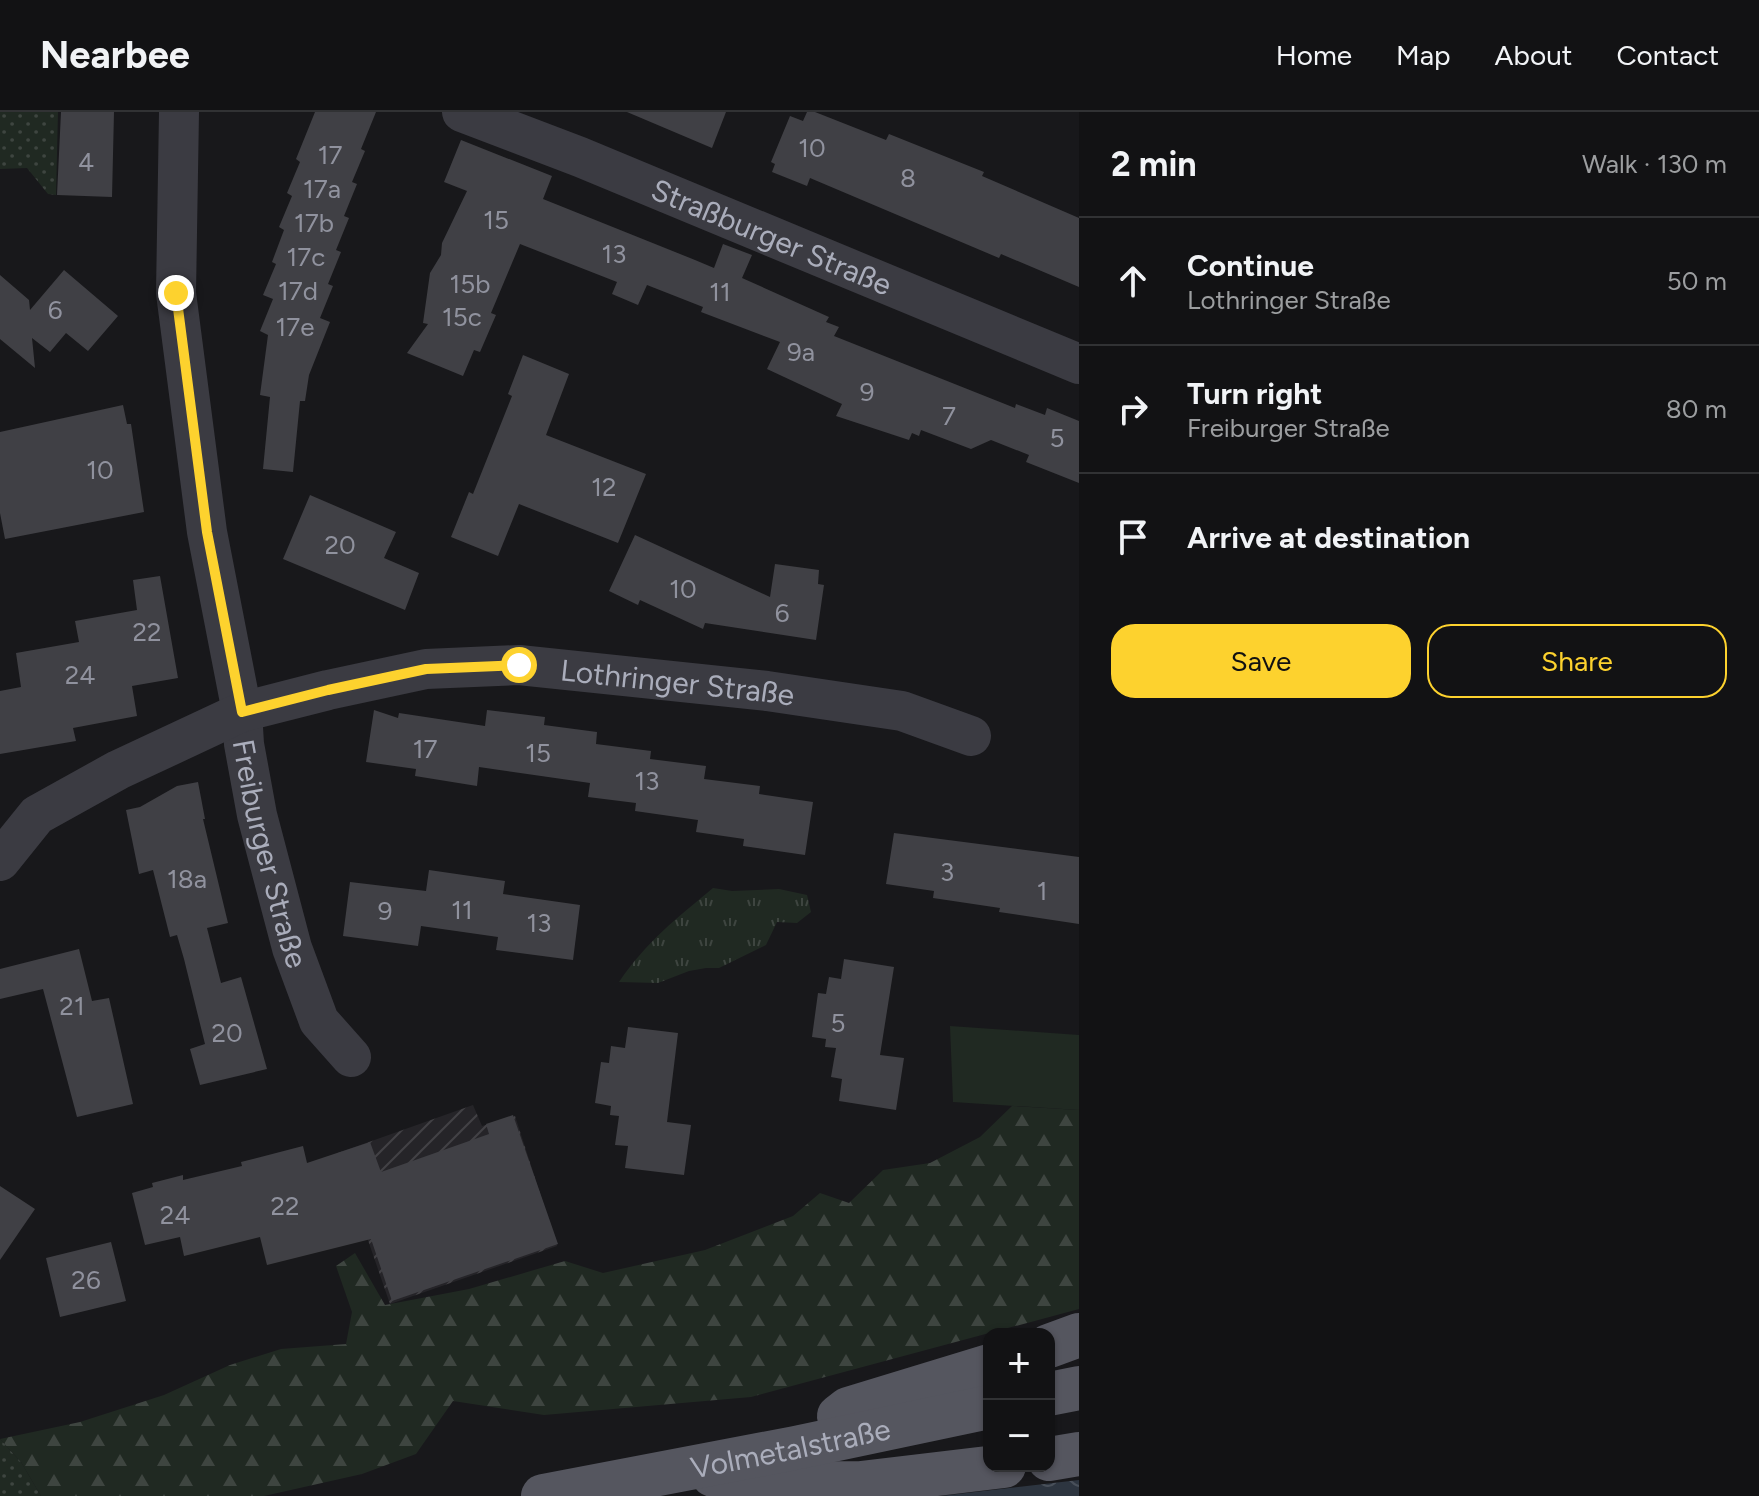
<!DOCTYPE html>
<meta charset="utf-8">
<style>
:root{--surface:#121214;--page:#1b1b1d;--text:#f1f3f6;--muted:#9c9ea0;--line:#313234;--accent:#fdd22e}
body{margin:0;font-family:Figtree,sans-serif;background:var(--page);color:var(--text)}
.controls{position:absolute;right:24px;bottom:24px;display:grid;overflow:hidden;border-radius:16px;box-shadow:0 2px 6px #0004}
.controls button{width:72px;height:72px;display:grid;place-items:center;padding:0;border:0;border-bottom:2px solid var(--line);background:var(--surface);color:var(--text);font:40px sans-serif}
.stop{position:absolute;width:24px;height:24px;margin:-18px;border:6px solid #fdd22e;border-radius:50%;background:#fff}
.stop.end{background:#fdd22e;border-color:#fff;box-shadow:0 2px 8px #0008}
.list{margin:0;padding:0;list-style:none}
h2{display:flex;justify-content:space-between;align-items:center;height:104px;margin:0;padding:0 32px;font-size:34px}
h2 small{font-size:26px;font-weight:400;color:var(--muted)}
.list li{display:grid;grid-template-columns:52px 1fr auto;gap:24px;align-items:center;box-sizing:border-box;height:128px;padding:0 32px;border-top:2px solid var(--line)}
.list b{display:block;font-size:30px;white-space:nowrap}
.list p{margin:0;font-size:26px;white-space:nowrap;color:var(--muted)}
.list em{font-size:26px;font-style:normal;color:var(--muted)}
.actions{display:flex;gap:16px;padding:24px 32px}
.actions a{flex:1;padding:18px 0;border:2px solid var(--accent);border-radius:24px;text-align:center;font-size:28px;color:var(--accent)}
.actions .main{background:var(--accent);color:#111}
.icon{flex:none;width:44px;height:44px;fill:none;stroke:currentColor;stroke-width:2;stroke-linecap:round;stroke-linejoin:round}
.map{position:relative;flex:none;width:1079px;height:1384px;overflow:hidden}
header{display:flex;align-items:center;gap:48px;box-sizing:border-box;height:112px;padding:0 40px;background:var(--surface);border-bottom:2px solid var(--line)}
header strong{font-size:38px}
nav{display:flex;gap:44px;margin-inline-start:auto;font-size:28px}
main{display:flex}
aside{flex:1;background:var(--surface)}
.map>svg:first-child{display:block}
.industrial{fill:url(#industrial-furrows)}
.grass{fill:url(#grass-dots)}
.forest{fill:url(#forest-firs)}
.park{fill:url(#park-tufts)}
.pitch{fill:#202922}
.water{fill:url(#water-waves)}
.building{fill:#404045}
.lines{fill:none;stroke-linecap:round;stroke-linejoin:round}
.street{stroke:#3b3b42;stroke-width:40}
.primary{stroke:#55565f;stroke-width:44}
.route{stroke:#fdd22e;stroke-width:10}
.labels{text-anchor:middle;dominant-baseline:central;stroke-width:6;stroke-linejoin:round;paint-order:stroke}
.number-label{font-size:26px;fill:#90929e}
.street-label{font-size:30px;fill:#aaadbb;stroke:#131316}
</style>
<header>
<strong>Nearbee</strong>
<nav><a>Home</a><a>Map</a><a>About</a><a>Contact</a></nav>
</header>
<main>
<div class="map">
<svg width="1079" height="1384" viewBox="0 0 1079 1384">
<defs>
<pattern id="industrial-furrows" width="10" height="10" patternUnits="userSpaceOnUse" patternTransform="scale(2)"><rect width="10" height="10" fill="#252428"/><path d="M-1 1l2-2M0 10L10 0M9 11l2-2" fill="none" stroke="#424145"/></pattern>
<pattern id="grass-dots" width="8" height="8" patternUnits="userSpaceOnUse" patternTransform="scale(2)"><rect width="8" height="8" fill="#202922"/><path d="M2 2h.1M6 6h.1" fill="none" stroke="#3e4540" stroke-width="1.8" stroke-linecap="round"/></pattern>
<pattern id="forest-firs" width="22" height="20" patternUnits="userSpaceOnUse" patternTransform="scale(2)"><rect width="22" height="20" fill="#202922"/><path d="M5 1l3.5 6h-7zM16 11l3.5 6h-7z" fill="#3e4540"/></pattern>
<pattern id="park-tufts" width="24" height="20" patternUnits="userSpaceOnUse" patternTransform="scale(2)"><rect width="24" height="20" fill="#202922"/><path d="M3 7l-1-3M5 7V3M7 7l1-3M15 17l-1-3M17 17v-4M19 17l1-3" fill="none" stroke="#3e4540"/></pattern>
<pattern id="water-waves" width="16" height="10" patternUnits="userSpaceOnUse" patternTransform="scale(2)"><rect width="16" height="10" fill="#2d3540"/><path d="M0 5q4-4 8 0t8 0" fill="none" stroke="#49505a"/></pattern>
</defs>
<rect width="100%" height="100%" fill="#18181b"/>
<!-- industrial -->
<path class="industrial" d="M473,993l9,21 33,-10 42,130 -167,58 -52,-151z"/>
<!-- grass -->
<path class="grass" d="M0,0h58l-2,83 -8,-1 -21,-26 -27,1z
M0,1327l21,23 20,34h-41z"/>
<!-- forest -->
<path class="forest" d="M1012,994l67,4v199l-328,88 -207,18 -91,-14 -37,53 -54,20 -98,22h-223l-20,-34 -21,-23 80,-17 84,-27 66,-30 51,-16 65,-5 6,-32 -16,-46 19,-13 30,52 84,-16 96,-28 38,12 102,-23 88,-34 27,-23 29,10 34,-33 47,-7 50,-26z"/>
<!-- park -->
<path class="park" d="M713,776l19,3 47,-2 28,6 4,17 -14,11 -20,-1 -11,23 -47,23h-13l-17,3 -31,12 -39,-1c28,-41 57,-63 94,-94z"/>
<!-- pitch -->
<path class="pitch" d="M950,914l129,9v75l-126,-8z"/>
<!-- water -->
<path class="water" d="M1079,1368v16h-138z"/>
<!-- building -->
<path class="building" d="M61,0h53l-2,85 -55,-2z
M315,0h61l-15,37 4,2 -13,31 5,2 -13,32 5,2 -13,32 5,2 -13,32 5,2 -13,32 10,4 -21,53 -4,26h-5l-7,71 -30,-3 7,-72 -10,-2 8,-60 -8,-4 13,-32 -10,-4 13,-31 -4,-2 12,-32 -5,-3 13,-31 -5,-3 13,-31 -4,-3z
M627,0h99l-14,36z
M807,0h8l71,28 3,-6 95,38 -2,4 97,42v69l-78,-33 -2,4 -189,-80 -3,8 -35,-14 3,-8 -4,-2 19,-46 13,5z
M461,28l91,36 -9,23 152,61 19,8 9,-24 29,11 -10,23 87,39 -3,5 13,5 -5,9 181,72 1,-4 29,11 2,-7 32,13v62l-53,-21 3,-7 -38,-15 -20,9 -50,-19 -2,6 -7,-3 -3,7 -73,-24 6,-12 -75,-35 13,-27 -79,-30 2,-5 -56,-22 -9,20 -26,-11 5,-12 -97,-38 -29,69 5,2 -16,37 -6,-2 -11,26 -56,-23 21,-29 -5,-1 7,-50 11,-18 1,-12 25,-52 -23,-9z
M64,158l54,46 -30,35 -22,-18 -16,19 -18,-14 3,30 -35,-29v-64l29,25 1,10z
M523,243l46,19 -23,61 100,39 -28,69 -99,-39 -21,52 -47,-19 18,-45 4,2 39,-98 -4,-2z
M123,293l4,19h4l13,88 -139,27 -5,-26v-81z
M310,383l86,37 -12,26 35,15 -14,37 -122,-51z
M635,423l135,62 5,-33 44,6 -1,14 6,1 -8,55 -111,-17 -2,6 -63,-29 -2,5 -29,-14z
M160,464l18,102 -46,8 5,30 -64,12 3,13 -76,13v-63l21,-4 -5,-34 63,-11 -4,-21 62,-11 -4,-30z
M374,598l24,8 1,-5 86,13 2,-16 58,7 -1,8 53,7 -1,12 55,7 -1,8 56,7 -2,13 56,7 -1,8 54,8 -8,53 -62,-9 1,-7 -48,-7 2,-12 -63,-9 1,-8 -48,-6 2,-14 -111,-16 -2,19 -62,-10 1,-7 -50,-7z
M198,670l7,37h-2l25,104 -21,5 14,55 20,-6 26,92 -67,16 -10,-36 15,-5 -21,-85 -7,-24 -7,2 -17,-67 -14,4 -13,-64 14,-3 37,-21z
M894,721l185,24v67l-80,-12 1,-4 -67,-10 1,-7 -48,-7z
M429,758l76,11 -2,13 77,11 -7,55 -77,-10 2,-13 -77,-11 -3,20 -75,-10 7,-54 76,9z
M79,837l13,52 17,-3 24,106 -56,13 -34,-128 -43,10v-30z
M844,847l50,8 -14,88 24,3 -8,52 -57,-9 3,-22 -11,-2 5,-29 -11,-1 1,-8 -14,-2 6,-44 8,1 3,-17 12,2z
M628,915l50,6 -11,89 24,3 -7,50 -59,-7 3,-22 -13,-1 4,-29 -9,-1 1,-9 -16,-3 6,-41 8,1 2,-17 14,2z
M513,1003l45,129 -166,57 -21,-62 -104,26 -7,-28 -76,19 -4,-19 -35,8 -13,-52 21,-6 -1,-4 31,-8v5l59,-14 -1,-4 62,-16 4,17 63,-21 11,30 108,-38 -3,-10z
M0,1074l35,23 -35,51z
M111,1130l15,59 -66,16 -14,-59z"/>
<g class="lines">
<!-- street -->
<g class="street">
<path id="s1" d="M179,0l-3,181 31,239 35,180 2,32 13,71 35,133 27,73 32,36"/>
<path id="s2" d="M462,0l118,45 499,207"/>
<path id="s3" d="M0,749l37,-46 81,-45 124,-58 86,-22 98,-21 93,-4 248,26 135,20 69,25"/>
</g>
<!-- primary -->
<g class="primary">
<path d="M1049,1234l30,-11"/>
<path d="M1049,1282l30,-6"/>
<path d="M839,1304l9,-7 141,-43"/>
<path d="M1049,1347l30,-5"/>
<path d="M713,1363l68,9 80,-1 143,-17"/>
<path id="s4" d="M543,1384l252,-48 194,-41"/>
</g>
</g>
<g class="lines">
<!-- route -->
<path class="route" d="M176,181l31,239 35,180 86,-22 98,-21 93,-4"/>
</g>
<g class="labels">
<!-- number labels -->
<g class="number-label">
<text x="812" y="36">10</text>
<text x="330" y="43">17</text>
<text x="86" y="50">4</text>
<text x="908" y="66">8</text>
<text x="322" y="77">17a</text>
<text x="496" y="108">15</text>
<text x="314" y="111">17b</text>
<text x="614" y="142">13</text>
<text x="306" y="145">17c</text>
<text x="470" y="172">15b</text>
<text x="298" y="179">17d</text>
<text x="720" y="180">11</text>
<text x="55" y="198">6</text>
<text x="462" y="205">15c</text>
<text x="295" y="215">17e</text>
<text x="801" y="240">9a</text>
<text x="867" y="280">9</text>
<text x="949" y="304">7</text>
<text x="1057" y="326">5</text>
<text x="100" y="358">10</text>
<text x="604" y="375">12</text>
<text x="340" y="433">20</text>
<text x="683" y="477">10</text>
<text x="782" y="501">6</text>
<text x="147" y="520">22</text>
<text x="80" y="563">24</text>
<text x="425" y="637">17</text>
<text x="538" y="641">15</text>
<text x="647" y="669">13</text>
<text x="947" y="760">3</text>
<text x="187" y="767">18a</text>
<text x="1042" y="779">1</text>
<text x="462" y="798">11</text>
<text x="385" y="799">9</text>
<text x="539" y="811">13</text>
<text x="72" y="894">21</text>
<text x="838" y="911">5</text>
<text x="227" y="921">20</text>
<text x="285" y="1094">22</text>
<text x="175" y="1103">24</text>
<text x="86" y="1168">26</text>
</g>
<!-- street labels -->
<g class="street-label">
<text stroke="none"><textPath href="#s2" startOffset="334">Straßburger Straße</textPath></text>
<text stroke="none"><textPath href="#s3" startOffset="730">Lothringer Straße</textPath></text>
<text stroke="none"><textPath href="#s1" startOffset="750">Freiburger Straße</textPath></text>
<text stroke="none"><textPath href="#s4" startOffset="252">Volmetalstraße</textPath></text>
</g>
</g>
</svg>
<div class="controls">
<button>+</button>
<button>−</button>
</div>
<div class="stop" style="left:519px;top:553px"></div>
<div class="stop end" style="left:176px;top:181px"></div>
</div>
<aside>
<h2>2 min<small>Walk · 130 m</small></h2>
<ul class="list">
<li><svg class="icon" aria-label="ahead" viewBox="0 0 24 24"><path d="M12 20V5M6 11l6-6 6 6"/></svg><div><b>Continue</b><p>Lothringer Straße</p></div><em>50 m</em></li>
<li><svg class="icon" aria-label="right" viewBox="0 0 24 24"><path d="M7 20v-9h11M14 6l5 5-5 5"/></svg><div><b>Turn right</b><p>Freiburger Straße</p></div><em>80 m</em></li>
<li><svg class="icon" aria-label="arrive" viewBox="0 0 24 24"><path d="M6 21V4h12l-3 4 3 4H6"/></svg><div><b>Arrive at destination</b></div></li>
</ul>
<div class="actions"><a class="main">Save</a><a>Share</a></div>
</aside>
</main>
